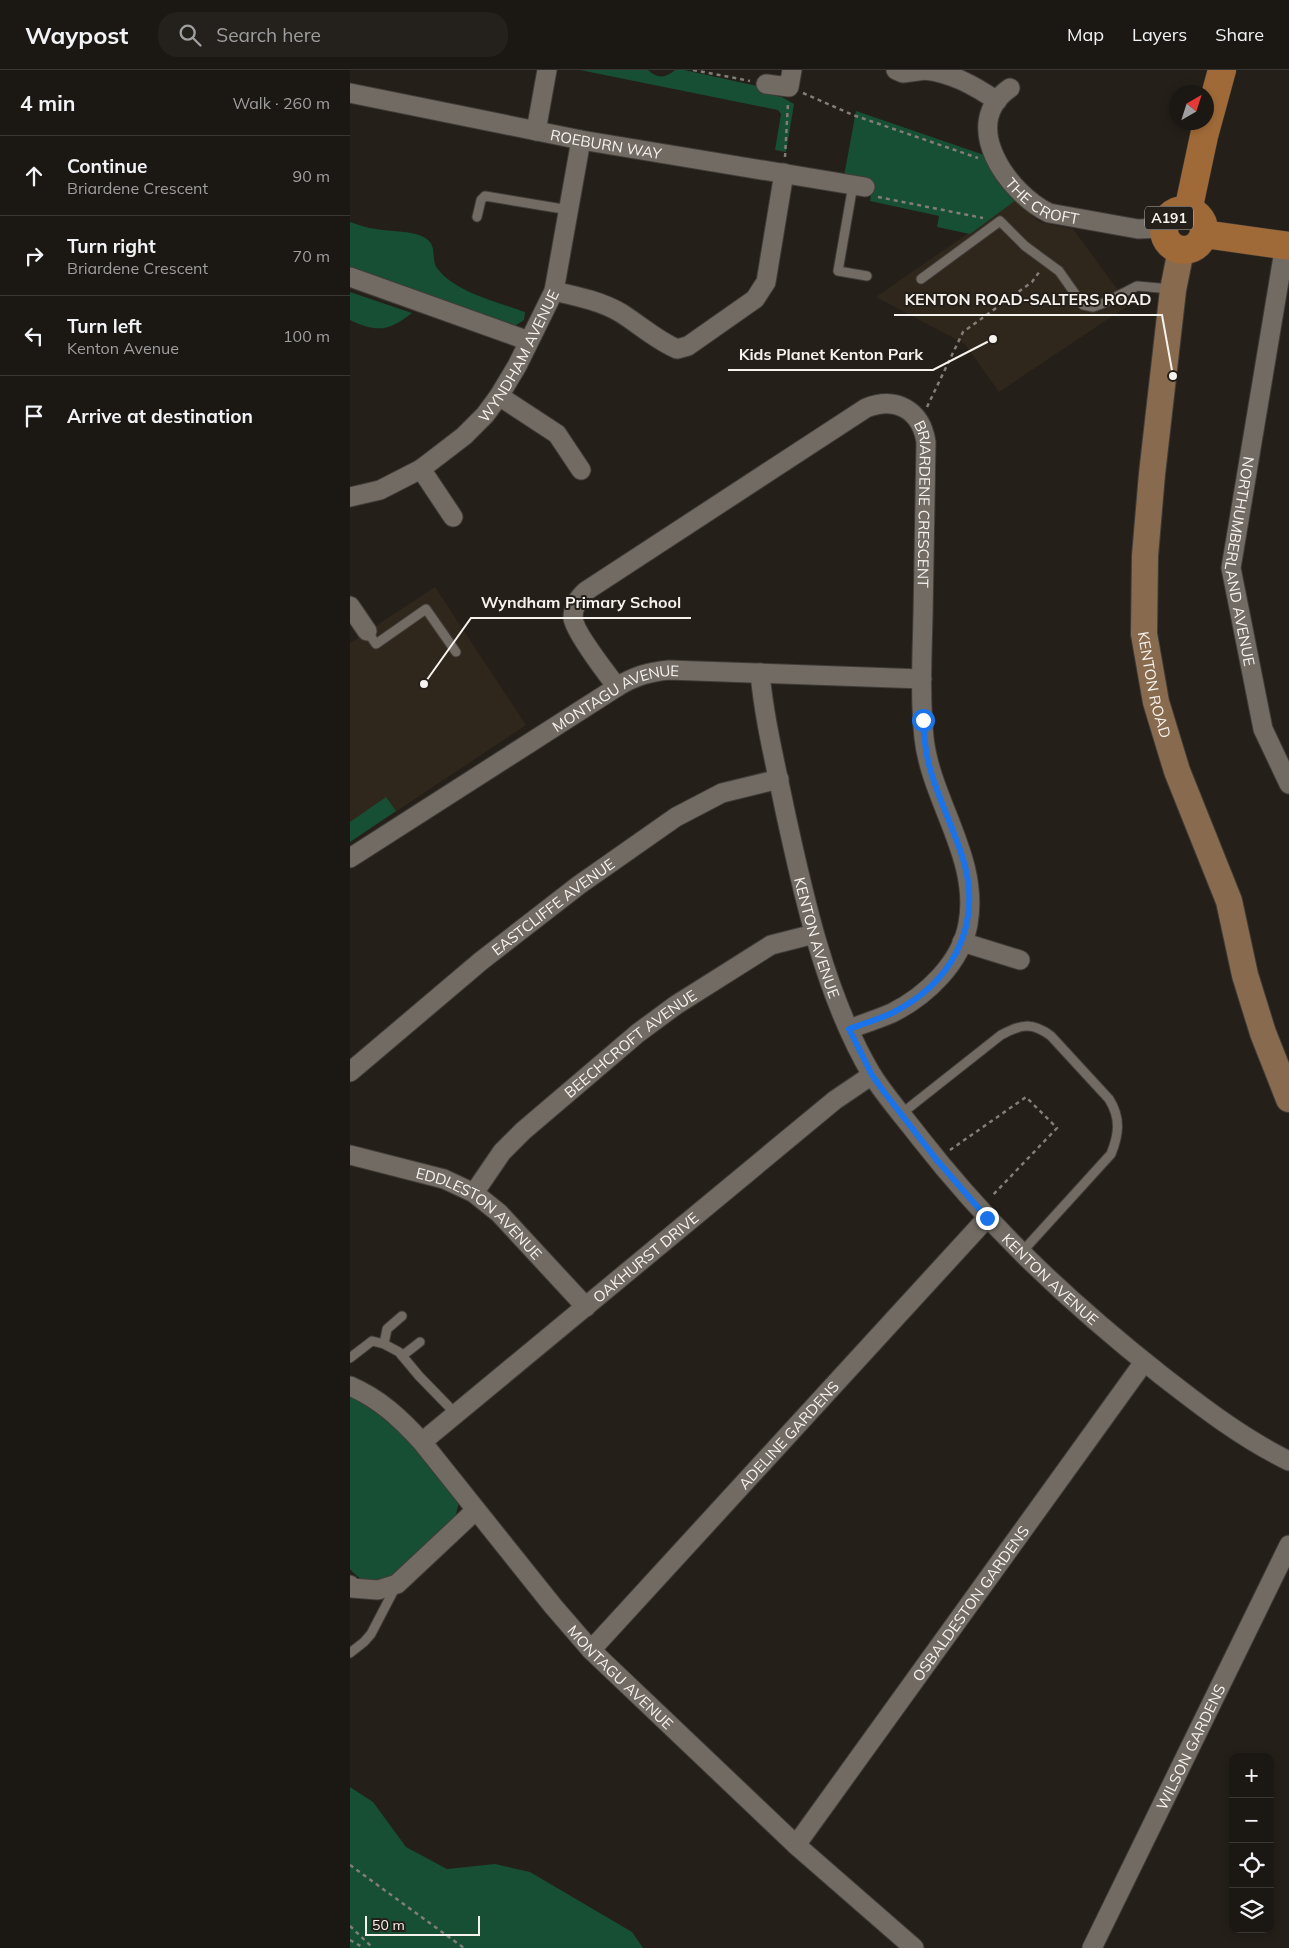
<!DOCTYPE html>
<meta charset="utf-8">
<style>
:root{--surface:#1b1713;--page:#24201c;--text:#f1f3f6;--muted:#a09fa0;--line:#393633}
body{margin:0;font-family:Mulish,sans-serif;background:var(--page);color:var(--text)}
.controls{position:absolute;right:15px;bottom:15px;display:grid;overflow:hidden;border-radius:10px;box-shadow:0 2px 8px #0003}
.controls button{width:45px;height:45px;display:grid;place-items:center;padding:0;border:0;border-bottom:1px solid var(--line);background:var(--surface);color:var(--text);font:25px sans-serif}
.compass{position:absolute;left:819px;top:15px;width:45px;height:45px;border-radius:50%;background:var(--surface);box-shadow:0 2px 8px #0003;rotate:39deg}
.scale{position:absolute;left:15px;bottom:12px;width:115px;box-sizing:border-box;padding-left:5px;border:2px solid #f6f2ee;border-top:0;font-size:14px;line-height:18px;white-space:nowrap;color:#f6f2ee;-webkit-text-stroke:4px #241f19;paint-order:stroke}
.stop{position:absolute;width:15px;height:15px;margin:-11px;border:4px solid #1a73e8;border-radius:50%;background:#fff}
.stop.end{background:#1a73e8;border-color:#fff;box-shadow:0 1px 5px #0008}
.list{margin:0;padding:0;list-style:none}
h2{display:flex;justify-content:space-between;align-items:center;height:65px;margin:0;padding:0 20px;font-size:21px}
h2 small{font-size:16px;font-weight:400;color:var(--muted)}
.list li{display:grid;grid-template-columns:32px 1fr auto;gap:15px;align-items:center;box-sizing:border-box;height:80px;padding:0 20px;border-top:1px solid var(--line)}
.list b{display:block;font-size:19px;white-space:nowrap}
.list p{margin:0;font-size:16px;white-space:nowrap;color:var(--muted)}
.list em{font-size:16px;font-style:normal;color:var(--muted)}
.icon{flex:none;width:28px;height:28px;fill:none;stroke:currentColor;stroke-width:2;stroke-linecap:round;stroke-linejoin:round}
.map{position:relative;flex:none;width:939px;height:1878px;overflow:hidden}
header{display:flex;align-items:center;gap:30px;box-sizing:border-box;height:70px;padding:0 25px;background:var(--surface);border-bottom:1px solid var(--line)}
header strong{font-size:24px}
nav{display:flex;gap:28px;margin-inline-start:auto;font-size:18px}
.search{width:350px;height:45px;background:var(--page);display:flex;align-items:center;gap:12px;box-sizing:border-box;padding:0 18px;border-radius:20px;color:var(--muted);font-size:19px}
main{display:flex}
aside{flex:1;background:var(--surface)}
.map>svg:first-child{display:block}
.built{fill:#30271c}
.green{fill:#164f34}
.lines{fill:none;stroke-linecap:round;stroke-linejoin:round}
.lane-casing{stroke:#403c38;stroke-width:11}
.street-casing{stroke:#403c38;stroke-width:21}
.secondary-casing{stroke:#403c38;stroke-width:28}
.primary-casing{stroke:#403c38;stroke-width:29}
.path{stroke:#827d78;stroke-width:2.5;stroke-dasharray:4 4;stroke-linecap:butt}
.lane{stroke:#716b64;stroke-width:9}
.street{stroke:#716b64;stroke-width:19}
.secondary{stroke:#886b4e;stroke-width:26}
.primary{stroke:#a06a38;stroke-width:28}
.route{stroke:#1a73e8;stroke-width:6}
.labels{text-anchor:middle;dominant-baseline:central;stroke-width:4;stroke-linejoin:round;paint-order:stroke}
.shield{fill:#241f19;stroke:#b7b3ae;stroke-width:1}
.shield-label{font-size:14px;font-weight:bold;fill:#f6f2ee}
.street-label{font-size:15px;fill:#f6f2ee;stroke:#241f19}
.leader{fill:none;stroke:#f6f2ee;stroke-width:2}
.callout-dot{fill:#f6f2ee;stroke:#241f19;stroke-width:2}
.callout-label{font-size:16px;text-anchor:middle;font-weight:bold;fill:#f6f2ee;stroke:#241f19;stroke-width:4;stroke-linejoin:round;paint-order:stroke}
</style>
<header>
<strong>Waypost</strong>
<div class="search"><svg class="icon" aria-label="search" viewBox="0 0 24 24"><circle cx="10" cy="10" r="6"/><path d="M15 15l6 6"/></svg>Search here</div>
<nav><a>Map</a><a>Layers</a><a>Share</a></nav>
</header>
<main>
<aside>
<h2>4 min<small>Walk · 260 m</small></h2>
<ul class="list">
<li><svg class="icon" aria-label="ahead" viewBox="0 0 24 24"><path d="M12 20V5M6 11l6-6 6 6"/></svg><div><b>Continue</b><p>Briardene Crescent</p></div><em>90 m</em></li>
<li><svg class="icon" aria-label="right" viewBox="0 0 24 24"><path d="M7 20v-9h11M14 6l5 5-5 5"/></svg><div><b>Turn right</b><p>Briardene Crescent</p></div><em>70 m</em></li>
<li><svg class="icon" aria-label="left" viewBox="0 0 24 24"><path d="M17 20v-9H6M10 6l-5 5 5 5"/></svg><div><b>Turn left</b><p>Kenton Avenue</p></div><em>100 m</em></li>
<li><svg class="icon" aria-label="arrive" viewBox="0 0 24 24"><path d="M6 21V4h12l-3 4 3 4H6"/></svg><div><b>Arrive at destination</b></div></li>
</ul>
</aside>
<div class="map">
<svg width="939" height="1878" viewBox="0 0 939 1878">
<rect width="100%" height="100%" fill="#241f19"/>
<!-- built -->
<path class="built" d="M666,130l23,22 34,7 56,76 -130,87 -34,-48 -89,-47z
M85,517l91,138 -176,117v-199z"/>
<!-- green -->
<path class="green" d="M230,0h68c9,9 18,8 27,0h9l78,17 5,7 15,3 12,7 -8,48 -11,-2 6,-36 -3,-4z
M506,41l134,46 26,43 -46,34 -33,-7 2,-11 -69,-15 3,-19 -29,-6z
M0,152c9,3 17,6 26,7 14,3 41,1 52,11 9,8 3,20 9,28 17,24 61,34 88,44l-1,8 -11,7 -163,-56z
M0,222l62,21c-23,18 -35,20 -62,7z
M36,727l10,14 -46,31v-20z
M0,1324c47,26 78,67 109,109l-5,18 -65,60c-18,4 -27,2 -39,-12z
M0,1717l23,15 33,45 41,22 48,-5 35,8 102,60 11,16h-293z"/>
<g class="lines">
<!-- lane casing -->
<g class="lane-casing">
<path id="lane" d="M503,115l-15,86 29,5
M127,147l4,-17 4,-4 84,14
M571,209l79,-58 25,25 34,25 24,34 10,2 11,-4 33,-17 34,3
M17,561l9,13 50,-35 30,43
M551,1044l100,-79c20,-11 31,-13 50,1l58,63c12,19 10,35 2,55l-90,99
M34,1274l3,-15 15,-13
M52,1286l18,-14
M0,1288l22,-17 12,3 15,8 20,24 37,38
M0,1583l14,-11 7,-8 25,-48"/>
</g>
<!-- street casing -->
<g class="street-casing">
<g id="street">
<path d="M546,0l7,3 22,-3"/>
<path d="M575,0c27,3 50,16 72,31"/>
<path d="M416,14l23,3 3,-17"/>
<path id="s1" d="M660,18c-52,36 -2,105 39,125l89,16 27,-1"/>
<path id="s2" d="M0,23l231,47 284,47"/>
<path d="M186,61l11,-61"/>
<path id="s3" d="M935,175l-54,323 32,161 26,55"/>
<path d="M0,207l179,64"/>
<path d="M204,221c22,5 47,10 67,22 19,12 35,27 56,36l11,-3 67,-47 11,-17 18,-109"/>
<path d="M149,326l58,38 24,36"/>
<path d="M71,399l32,48"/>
<path id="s4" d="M0,427l30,-7 41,-21 43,-33 21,-21 14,-19 18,-30 37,-75 27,-151"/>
<path d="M0,536l17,25"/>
<path id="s5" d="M410,603c4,45 15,89 24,133 19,88 41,190 88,269 14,22 32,42 48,63 71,91 151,166 241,237 41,32 81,63 128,86"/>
<path id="s6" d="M267,617c-10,-13 -43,-56 -44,-69 0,-11 5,-20 13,-27l280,-183c30,-12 55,2 60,34 -1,58 -2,116 -3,174 -1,41 -3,82 1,122 7,63 56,120 44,186 -7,39 -42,72 -76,89 -14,6 -29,11 -43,16"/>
<path id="s7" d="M0,788l267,-171c17,-11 32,-15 52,-17l253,9"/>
<path d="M612,872l58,18"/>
<path id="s8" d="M0,1002l131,-111 98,-76 97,-68 46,-24 57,-14"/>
<path id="s9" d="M0,1085l94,24 30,14 25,20 87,94"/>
<path id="s10" d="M124,1123l28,-41 21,-21 115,-98 38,-28 95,-60 43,-11"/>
<path id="s11" d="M0,1316c30,13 50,32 72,56l131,164 38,44 205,195 118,103"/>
<path id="s12" d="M72,1372l413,-342 37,-25"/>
<path d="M0,1515l2,3 26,2 19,-6 79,-74"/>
<path id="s13" d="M241,1580l396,-432"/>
<path id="s14" d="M446,1775l348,-483"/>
<path id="s15" d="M742,1878l197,-403"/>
</g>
</g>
<!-- secondary casing -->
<g class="secondary-casing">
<g id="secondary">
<path id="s16" d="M831,180l-8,40 -21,184 -7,82 -1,78 12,68 21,69 52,130 16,74 18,58 26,66"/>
</g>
</g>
<!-- primary casing -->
<g class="primary-casing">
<path id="primary" d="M814 160a20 20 0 1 1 40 0a20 20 0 1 1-40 0Z
M838,141l16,-75 18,-66
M854,164l85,12"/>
</g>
<!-- path -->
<path class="path" d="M343,0l57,11
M453,23l50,22 125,43
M435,87l3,-54
M528,127l105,21
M577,337l36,-75 69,-50 8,-11
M600,1080l76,-53 31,31 -66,69
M0,1795l114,83
M0,1856l23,22
M0,1870l14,8"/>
<!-- lane -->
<use href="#lane" class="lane"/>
<!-- street -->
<use href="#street" class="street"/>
<!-- secondary -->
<use href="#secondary" class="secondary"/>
<!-- primary -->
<use href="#primary" class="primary"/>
</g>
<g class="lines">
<!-- route -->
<path class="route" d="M573,650c1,14 2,28 5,41 8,35 28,70 37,105 16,64 -15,118 -73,147 -13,6 -29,11 -43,16l23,46 12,17 52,67 51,59"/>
</g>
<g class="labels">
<!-- shield labels -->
<rect class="shield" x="795" y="136.5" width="48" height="23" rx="4"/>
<g class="shield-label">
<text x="819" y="148">A191</text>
</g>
<!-- street labels -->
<g class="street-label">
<text stroke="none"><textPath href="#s2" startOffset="261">ROEBURN WAY</textPath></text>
<text stroke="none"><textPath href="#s1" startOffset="146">THE CROFT</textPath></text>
<text stroke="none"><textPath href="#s4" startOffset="229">WYNDHAM AVENUE</textPath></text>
<text stroke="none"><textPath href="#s6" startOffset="591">BRIARDENE CRESCENT</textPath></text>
<text stroke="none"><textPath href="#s3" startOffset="321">NORTHUMBERLAND AVENUE</textPath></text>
<text stroke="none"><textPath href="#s16" startOffset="438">KENTON ROAD</textPath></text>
<text stroke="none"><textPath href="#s7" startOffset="312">MONTAGU AVENUE</textPath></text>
<text stroke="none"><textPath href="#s8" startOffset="262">EASTCLIFFE AVENUE</textPath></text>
<text stroke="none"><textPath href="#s5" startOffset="271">KENTON AVENUE</textPath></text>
<text stroke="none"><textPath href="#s10" startOffset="218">BEECHCROFT AVENUE</textPath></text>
<text stroke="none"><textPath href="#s9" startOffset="145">EDDLESTON AVENUE</textPath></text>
<text stroke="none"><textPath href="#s12" startOffset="290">OAKHURST DRIVE</textPath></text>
<text stroke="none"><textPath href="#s5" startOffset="691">KENTON AVENUE</textPath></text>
<text stroke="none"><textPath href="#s13" startOffset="292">ADELINE GARDENS</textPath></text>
<text stroke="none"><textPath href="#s14" startOffset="298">OSBALDESTON GARDENS</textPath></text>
<text stroke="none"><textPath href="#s11" startOffset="400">MONTAGU AVENUE</textPath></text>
<text stroke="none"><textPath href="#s15" startOffset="224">WILSON GARDENS</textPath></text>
</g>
</g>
<!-- callouts -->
<path class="leader" d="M823 306L812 245H544M643 269L583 300H378M74 614L121 548H341"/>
<g class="callout-dot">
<circle cx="823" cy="306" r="5"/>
<circle cx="643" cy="269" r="5"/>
<circle cx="74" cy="614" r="5"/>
</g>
<g class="callout-label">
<text x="678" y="235">KENTON ROAD-SALTERS ROAD</text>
<text x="481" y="290">Kids Planet Kenton Park</text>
<text x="231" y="538">Wyndham Primary School</text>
</g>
</svg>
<div class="controls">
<button>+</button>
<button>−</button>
<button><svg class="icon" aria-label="locate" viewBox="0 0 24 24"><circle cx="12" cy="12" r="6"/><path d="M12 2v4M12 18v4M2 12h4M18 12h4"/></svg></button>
<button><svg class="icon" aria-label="layers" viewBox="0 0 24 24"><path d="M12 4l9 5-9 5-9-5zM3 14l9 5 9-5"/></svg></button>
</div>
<svg class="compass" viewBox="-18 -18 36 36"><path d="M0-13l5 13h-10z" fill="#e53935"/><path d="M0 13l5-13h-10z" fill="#a09fa0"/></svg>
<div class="scale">50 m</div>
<div class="stop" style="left:573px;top:650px"></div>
<div class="stop end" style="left:637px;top:1148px"></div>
</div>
</main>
